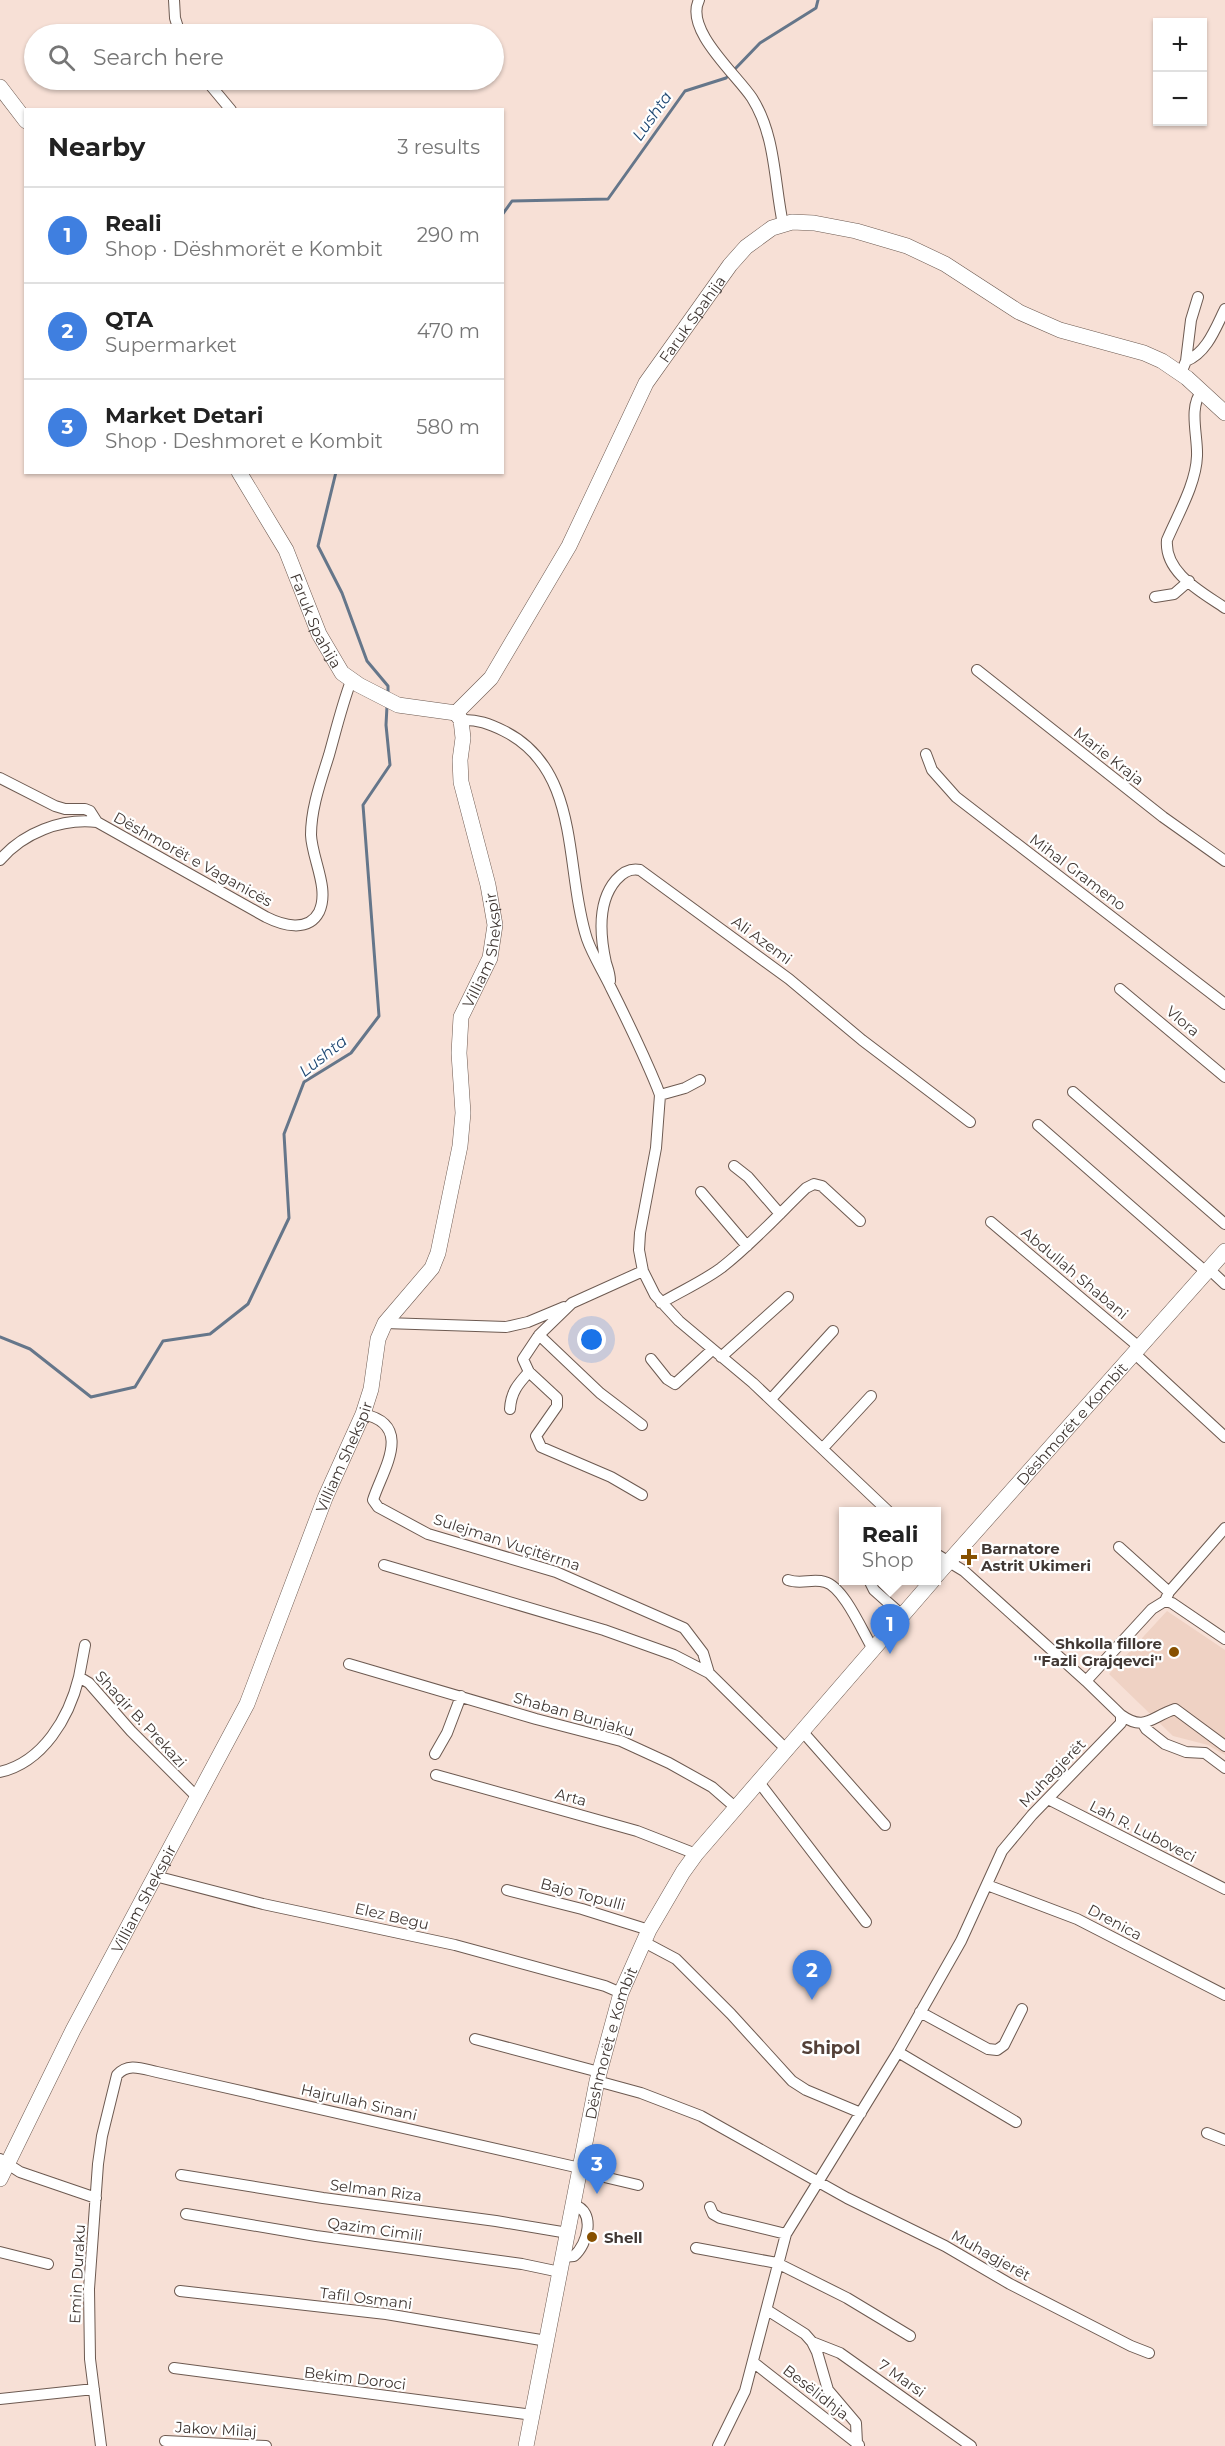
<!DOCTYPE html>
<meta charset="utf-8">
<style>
:root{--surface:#fff;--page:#f6f6f6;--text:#222;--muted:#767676;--line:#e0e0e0;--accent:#875000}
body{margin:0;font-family:Montserrat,sans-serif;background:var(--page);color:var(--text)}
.controls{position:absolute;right:18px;top:18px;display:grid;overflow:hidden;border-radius:0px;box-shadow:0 2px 4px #0004}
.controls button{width:54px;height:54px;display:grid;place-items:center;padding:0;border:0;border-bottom:2px solid var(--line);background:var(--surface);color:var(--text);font:30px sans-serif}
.you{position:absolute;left:592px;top:1340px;width:21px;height:21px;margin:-15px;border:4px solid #fff;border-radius:50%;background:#1a73e8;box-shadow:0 0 0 9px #1a73e833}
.badge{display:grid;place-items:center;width:39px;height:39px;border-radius:50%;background:var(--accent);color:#fff;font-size:20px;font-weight:700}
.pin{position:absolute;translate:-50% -50px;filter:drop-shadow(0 2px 3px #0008)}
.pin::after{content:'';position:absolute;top:32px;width:21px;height:18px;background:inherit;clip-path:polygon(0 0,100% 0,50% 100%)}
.popup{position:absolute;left:839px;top:1507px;width:102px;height:78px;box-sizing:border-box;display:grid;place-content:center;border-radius:0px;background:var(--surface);filter:drop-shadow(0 2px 4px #0005);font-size:20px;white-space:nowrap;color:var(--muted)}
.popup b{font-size:22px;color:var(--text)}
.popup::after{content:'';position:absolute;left:50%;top:100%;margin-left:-12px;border:12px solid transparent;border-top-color:var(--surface)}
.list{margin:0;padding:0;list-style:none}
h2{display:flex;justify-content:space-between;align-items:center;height:78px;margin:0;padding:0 24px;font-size:26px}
h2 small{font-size:20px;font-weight:400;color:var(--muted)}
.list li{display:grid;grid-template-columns:39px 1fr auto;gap:18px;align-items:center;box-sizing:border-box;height:96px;padding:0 24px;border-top:2px solid var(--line)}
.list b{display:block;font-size:22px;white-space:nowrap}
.list p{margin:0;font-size:20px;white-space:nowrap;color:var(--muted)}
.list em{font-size:20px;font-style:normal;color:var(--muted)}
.icon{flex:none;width:33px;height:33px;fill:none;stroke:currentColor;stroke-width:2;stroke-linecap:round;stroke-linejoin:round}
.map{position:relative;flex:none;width:1225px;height:2446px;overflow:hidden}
.search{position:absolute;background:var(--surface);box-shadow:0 2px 4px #0004;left:24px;top:24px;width:480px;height:66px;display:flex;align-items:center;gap:15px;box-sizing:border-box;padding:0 21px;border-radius:33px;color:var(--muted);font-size:22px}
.panel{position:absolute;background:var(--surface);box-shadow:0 2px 4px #0004;left:24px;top:108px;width:480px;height:366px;border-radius:0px}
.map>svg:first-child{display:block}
.built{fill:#efd2c4}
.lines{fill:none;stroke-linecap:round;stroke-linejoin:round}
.stream{stroke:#65768a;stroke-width:3}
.street-casing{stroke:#6d5a51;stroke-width:12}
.secondary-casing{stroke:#6d5a51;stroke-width:16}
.street{stroke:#fff;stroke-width:10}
.secondary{stroke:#fff;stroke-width:15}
.poi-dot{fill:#875000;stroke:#fff;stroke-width:2}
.labels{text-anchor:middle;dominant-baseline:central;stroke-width:4.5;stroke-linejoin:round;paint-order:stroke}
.street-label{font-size:15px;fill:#413834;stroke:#fff}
.poi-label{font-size:15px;font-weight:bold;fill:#413834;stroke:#fff;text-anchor:start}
.water-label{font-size:16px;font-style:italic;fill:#204974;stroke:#fff}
.quarter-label{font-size:18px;font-weight:bold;fill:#544139;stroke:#fff}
</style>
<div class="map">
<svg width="1225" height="2446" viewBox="0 0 1225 2446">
<rect width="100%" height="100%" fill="#f7e0d6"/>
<!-- built -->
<path class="built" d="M1167,1611l58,39v105l-17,-10 -35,-9 -64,-62z"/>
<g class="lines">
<!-- stream -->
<path class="stream" d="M734,70l26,-27 56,-35 2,-8
M502,215l10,-14 96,-2 77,-108 41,-13 3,-3
M336,472l-18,74 24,47 25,68 21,25v8
M0,1337l30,12 61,48 44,-10 28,-46 47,-7 38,-30 41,-86 -5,-84 20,-52 47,-29 28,-37 -16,-211 27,-40 -4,-40 1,-19"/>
<!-- street casing -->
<g class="street-casing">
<path id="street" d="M174,0l1,18 5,16
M699,0c-15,30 38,75 53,98 24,38 22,84 31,126
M206,80l25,30
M1186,361c21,-8 30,-34 39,-52
M1181,373l5,-12 5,-41 7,-23
M1202,391c-14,16 -4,45 -5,65 -1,28 -19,58 -30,84 -3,33 35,52 58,68
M1155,597l19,-3 15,-13
M977,670l186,147 62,44
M461,720c16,-1 29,4 43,11 78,39 60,138 83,208 6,17 16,32 24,49 16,32 32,65 46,99l3,8 -4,53 -16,85 -1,17 4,21 12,24 24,26 74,62 136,129
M926,754l6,16 24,27 269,207
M0,778l55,28 10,3h20l5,2 7,11
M0,860c23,-27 61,-42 97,-38l169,95c16,8 42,16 53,-5 11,-23 -7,-53 -8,-77 0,-27 10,-54 18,-80 7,-25 13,-50 22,-74
M610,981c0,-7 -2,-12 -4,-18 -6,-27 -9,-61 10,-83 7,-8 14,-12 24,-10l149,109 73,61 108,82
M1120,989l105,88
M1073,1092l152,132
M660,1095l25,-7 15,-8
M1038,1125l168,147
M734,1166l14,11 32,37
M701,1192l46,54
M991,1222l148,125
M1209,1269l16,15
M661,1303c20,-12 41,-21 60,-35 31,-24 57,-53 85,-80l8,-4 8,2 38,35
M385,1323l121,4 22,-5 36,-15
M539,1335l61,58 42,32
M1134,1353l91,84
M721,1357l67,-60
M651,1359l16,20 8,5 37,-34
M771,1399l62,-68
M510,1409c1,-17 8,-25 19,-37
M363,1414c52,11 19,57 10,86l5,7 50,27 128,38 128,56 19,25 6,20
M823,1448l48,-52
M642,1495l-31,-18 -70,-30 -5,-11 21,-30v-8l-28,-26 -6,-13 16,-24 33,-32 71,-32
M1119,1547l50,45
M936,1554l28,17 122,110 66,-72 13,-8 7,2 53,36
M384,1565l220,65 70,25 35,18 77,76
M788,1580c13,5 24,-2 37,2 19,5 38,51 48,67
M869,1580l5,10 28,25
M1165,1601l4,-9 56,-64
M349,1664l187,55 85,22 48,22 43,24 23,20
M79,1677l6,-32
M1121,1715c24,17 30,2 54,-6l50,37
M1143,1724l3,5 19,15 21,8 19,1 20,15
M802,1731l83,94
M435,1754l12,-21 14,-37
M0,1772c43,-10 69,-54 79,-95l10,6 42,48 66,66
M436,1775l201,56 59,23
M758,1781l108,141
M1048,1799l177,90
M155,1876l108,28 192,41 150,41 16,7
M987,1885l90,34 148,76
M507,1890l75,19 67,21
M644,1942l32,17 55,55 61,67 14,9 55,23
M920,2012l68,37 9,1 7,-5 18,-36
M475,2039l124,33
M898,2052l118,70
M597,2081l44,12 60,23 146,82 98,48 65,38 121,62 18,7
M1207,2133l18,7
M0,2159l20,13 76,26
M579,2171l59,14
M181,2175l142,23 173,23 72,12
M710,2207l3,7 7,4 66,16
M186,2214l130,22 206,28 38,8
M696,2248l81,15 70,35 63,38
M0,2252l48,12
M563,2257l11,-1c14,-12 22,-45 0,-51
M180,2291l206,23 161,27
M767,2310l38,24 7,8 5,10 11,38 28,33 1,20
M812,2342l28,11 131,93
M753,2362l106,83
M174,2368l359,47
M0,2399l94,-10
M165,2441l101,5
M101,2446l-11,-87 -1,-70 9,-125 4,-28 15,-61c11,-13 26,-6 40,-3l423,96
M718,2446l27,-55 41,-157 112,-182 63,-111 41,-90 30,-36 89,-92v-8l-35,-34"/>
</g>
<!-- secondary casing -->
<g class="secondary-casing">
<g id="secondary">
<path d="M0,87l26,34"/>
<path id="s1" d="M239,472l47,78 33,84 23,39 17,12 39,20 58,8"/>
<path id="s2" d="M456,713l35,-35 78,-132 77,-163 84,-118 16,-18 26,-19 20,-6 22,1 42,8 51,15 38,18 74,48 41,18 84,23 18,8 25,17 38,35"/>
<path id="s3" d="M936,1576l289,-325"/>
<path id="s4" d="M0,2179l73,-149 174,-326 78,-206 38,-84 8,-25 7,-50 7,-16 47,-55 6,-15 22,-107 3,-33 -4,-60 2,-36 29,-59 5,-33 -7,-40 -27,-103 -1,-22 3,-22 -2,-18 -5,-7"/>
<path id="s5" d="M526,2446l71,-365 24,-88 28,-63 34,-58 13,-18 237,-274"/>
</g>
</g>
<!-- street -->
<use href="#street" class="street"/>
<!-- secondary -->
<use href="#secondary" class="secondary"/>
</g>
<!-- markers -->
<g class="poi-dot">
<path d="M966 1548h6v6h6v6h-6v6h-6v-6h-6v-6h6z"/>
<circle cx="1174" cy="1652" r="6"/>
<circle cx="592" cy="2237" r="6"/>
</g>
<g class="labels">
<!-- street labels -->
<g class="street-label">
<text stroke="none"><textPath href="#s2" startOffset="462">Faruk Spahija</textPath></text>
<text stroke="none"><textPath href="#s1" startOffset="168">Faruk Spahija</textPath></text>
<text transform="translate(1109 756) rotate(38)">Marie Kraja</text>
<text transform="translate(193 859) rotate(29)">Dëshmorët e Vaganicës</text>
<text transform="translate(1078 872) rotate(37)">Mihal Grameno</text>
<text transform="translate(762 940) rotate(36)">Ali Azemi</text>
<text stroke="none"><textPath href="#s4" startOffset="1341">Villiam Shekspir</textPath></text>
<text transform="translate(1183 1021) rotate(40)">Vlora</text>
<text transform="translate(1075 1273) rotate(40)">Abdullah Shabani</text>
<text stroke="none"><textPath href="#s3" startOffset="204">Dëshmorët e Kombit</textPath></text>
<text stroke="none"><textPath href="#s4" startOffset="801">Villiam Shekspir</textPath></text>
<text transform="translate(507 1542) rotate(18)">Sulejman Vuçitërrna</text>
<text transform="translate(574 1714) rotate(16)">Shaban Bunjaku</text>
<text transform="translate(141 1719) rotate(47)">Shaqir B. Prekazi</text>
<text transform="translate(1052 1773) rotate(-46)">Muhagjerët</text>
<text transform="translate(571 1797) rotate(15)">Arta</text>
<text transform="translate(1143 1831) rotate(27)">Lah R. Luboveci</text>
<text transform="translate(583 1894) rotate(15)">Bajo Topulli</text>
<text stroke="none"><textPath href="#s4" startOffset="315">Villiam Shekspir</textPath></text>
<text transform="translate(392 1916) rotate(13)">Elez Begu</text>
<text transform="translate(1115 1922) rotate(28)">Drenica</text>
<text stroke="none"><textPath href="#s5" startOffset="412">Dëshmorët e Kombit</textPath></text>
<text transform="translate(359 2102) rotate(13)">Hajrullah Sinani</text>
<text transform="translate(376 2190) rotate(7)">Selman Riza</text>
<text transform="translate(375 2229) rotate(8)">Qazim Cimili</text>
<text transform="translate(991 2255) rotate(29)">Muhagjerët</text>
<text transform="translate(77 2274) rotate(-87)">Emin Duraku</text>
<text transform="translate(366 2298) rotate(7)">Tafil Osmani</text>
<text transform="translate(355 2378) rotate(7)">Bekim Doroci</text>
<text transform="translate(902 2378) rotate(35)">7 Marsi</text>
<text transform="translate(816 2392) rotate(38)">Besëlidhja</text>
<text transform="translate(216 2429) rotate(3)">Jakov Milaj</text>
</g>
<!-- poi labels -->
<g class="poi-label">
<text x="981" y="1548">Barnatore<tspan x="981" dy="17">Astrit Ukimeri</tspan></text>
<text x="1162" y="1643" text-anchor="end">Shkolla fillore<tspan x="1162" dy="17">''Fazli Grajqevci''</tspan></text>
<text x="604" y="2237">Shell</text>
</g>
<!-- water labels -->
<g class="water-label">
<text transform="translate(652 116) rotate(-55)">Lushta</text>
<text transform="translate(323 1056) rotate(-38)">Lushta</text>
</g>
<!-- quarter labels -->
<g class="quarter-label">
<text x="831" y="2048">Shipol</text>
</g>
</g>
</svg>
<div class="controls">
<button>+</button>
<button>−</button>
</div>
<div class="you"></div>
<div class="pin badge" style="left:890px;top:1654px;background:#3f7fe0">1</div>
<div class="popup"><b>Reali</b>Shop</div>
<div class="pin badge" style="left:812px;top:2000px;background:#3f7fe0">2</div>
<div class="pin badge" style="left:597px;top:2194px;background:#3f7fe0">3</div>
<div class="search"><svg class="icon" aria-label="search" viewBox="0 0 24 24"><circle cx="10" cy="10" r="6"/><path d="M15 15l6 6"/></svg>Search here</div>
<section class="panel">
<h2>Nearby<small>3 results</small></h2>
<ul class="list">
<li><span class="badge" style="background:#3f7fe0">1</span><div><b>Reali</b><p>Shop · Dëshmorët e Kombit</p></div><em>290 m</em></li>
<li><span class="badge" style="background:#3f7fe0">2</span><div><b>QTA</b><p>Supermarket</p></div><em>470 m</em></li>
<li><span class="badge" style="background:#3f7fe0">3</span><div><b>Market Detari</b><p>Shop · Deshmoret e Kombit</p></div><em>580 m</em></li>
</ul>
</section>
</div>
